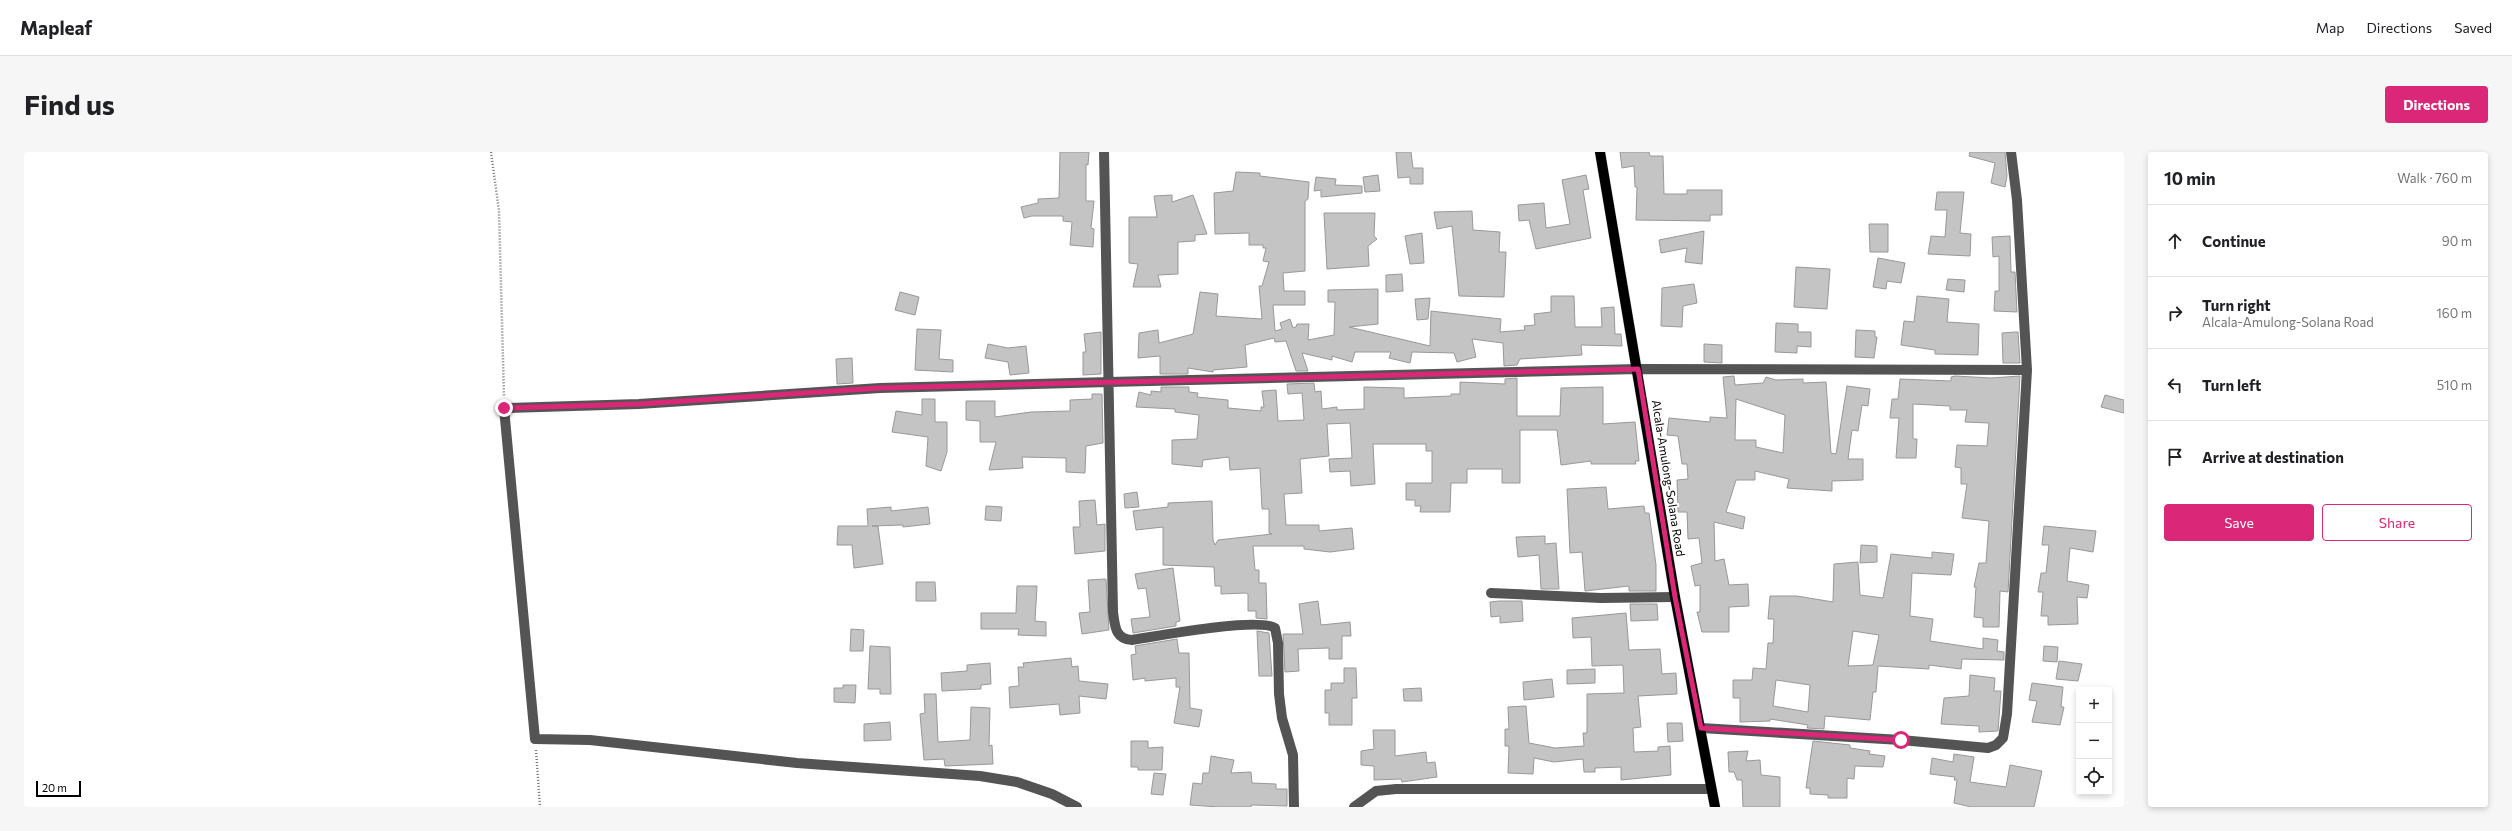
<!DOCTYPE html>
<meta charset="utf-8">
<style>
:root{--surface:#fff;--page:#f6f6f6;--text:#202124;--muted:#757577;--line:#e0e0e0;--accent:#db2777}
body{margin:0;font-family:Commissioner,sans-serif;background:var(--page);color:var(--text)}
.controls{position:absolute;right:12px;bottom:12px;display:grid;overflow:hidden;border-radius:4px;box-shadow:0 2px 6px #0003}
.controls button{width:36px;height:36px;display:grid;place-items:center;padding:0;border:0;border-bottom:1px solid var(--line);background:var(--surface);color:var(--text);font:20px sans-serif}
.scale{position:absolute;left:12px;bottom:10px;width:45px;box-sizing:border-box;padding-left:4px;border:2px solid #000;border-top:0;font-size:11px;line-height:14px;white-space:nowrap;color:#000;-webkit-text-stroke:3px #fff;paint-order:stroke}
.stop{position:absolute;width:12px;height:12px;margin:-9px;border:3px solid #db2777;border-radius:50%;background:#fff}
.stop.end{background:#db2777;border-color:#fff;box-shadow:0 1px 4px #0008}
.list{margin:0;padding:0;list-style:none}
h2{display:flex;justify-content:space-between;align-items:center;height:52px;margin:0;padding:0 16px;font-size:17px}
h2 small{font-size:13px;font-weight:400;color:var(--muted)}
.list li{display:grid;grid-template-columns:26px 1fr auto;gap:12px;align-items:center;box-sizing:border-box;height:72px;padding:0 16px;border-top:1px solid var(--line)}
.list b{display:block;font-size:15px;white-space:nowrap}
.list p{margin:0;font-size:13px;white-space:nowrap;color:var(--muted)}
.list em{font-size:13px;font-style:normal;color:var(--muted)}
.actions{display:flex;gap:8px;padding:12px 16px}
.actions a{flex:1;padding:9px 0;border:1px solid var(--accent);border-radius:4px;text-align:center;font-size:14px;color:var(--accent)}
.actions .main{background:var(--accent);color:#fff}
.icon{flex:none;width:22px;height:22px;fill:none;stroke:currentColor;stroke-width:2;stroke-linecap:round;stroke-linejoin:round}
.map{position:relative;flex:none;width:2100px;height:655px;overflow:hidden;border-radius:4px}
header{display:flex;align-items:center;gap:24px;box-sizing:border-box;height:56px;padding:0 20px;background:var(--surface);border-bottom:1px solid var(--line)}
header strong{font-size:19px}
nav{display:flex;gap:22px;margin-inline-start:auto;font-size:14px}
.intro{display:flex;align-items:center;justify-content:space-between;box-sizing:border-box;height:96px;padding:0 24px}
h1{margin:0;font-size:28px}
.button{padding:10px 18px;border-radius:4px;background:var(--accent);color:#fff;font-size:14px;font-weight:700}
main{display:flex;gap:24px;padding:0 24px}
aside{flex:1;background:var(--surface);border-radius:4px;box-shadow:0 2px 6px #0003}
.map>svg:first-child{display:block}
.building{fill:#c4c4c4;stroke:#989898;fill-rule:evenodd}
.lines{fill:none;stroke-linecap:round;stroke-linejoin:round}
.major-casing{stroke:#dbdbdb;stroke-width:11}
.path{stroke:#767676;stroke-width:2.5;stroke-dasharray:1 2;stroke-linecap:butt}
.minor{stroke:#545454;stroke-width:10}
.major{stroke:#000;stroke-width:10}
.route{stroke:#db2777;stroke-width:5}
.labels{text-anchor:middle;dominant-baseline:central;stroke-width:4;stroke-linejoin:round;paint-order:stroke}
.street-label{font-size:12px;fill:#000;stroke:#fff}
</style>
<header>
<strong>Mapleaf</strong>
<nav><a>Map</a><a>Directions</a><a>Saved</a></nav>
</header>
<div class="intro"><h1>Find us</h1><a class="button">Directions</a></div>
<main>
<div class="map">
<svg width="2100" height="655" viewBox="0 0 2100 655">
<rect width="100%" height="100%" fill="#fff"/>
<!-- building -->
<path class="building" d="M1036,0h29l-1,13 -2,-1v37h8l-3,27 3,1 -1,18 -23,-2 2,-23 -9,-1v-5h-31l-8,2 -3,-11 17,-4v-4l21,-1z
M1372,0h15l2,16h10v16h-13v-7l-12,1z
M1596,0h29l1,4h13l1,38h23v-4h35v25h-12v6l-74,-1 1,-33h-2l-1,-21 -12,2z
M1946,0h35l2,24 -2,11 -14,-4 4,-20 -26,-7z
M1212,20l24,1v3l49,6 -1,17 -3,2v70l-22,2 1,18h21v14h-32l2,26 7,-2 -2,-6 10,-4 3,9 3,-1 1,-3h12l-1,16 26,-5 1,-33h-7v-12l50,-1v35l-29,3 81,19 1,-35 70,8 -1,13 25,-2 -1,-4 11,-1 -1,-11 17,-2v-16h23l1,31h27l-1,-19 13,-1 1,27h6l1,12 -41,-1 1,10 -62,4 -3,6 -13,1 -1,-23 -31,-4 4,18 -19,5 -3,-9 -42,-1 -2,11 -21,-5 2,-6h-36l-3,10 -20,-6v4l-30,-7 6,18h-12l-10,-30 -11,1 -1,-4 -29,7 2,22 -34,3v2l-25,-4v6h-28v-18l-22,2 1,-25 19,-3 1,13 34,-9 7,-42 18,2 -2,22 46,3 -3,-33h3l7,-24 -6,-1 3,-13h-3v-3h-14v-12l-34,1 -1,-41 19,-2z
M1354,23l2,16 -15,1 -2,-15z
M1562,23l3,14 -6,1 8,48 -55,11 -7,-29 -10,1 -1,-16 26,-2 2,25 24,-4 -8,-44z
M1292,25l20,2 -1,6 27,1v7l-41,4v-7l-7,1z
M1913,40h27l-4,41 11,1 -1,22 -42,-2 3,-18 14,1 2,-27h-12z
M1148,43v7l21,-7 14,39 -12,1v6l-17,1v32l-20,1 3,12h-28l5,-23 -9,-1v-46h28l-3,-21z
M1448,59l1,19 27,2 -1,20h7l-2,45 -45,-1 -7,-70 -15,3 -3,-17z
M1300,61h51l-1,23 3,3 -9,7 1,20 -42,3z
M1845,72h19v28h-18z
M1680,79l-2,33 -17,-2 2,-14 -26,5 -2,-13z
M1398,81l2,30 -14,1 -5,-28z
M1986,84l1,36h4l2,40 -23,-1 1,-20h4v-35l-6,1 -1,-20z
M1854,106l27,5 -4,20 -14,-2 -1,8 -13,-2z
M1772,115l34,2 -3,40 -33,-2z
M1378,122l1,17 -17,1v-17z
M1924,127l17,1 -1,12 -18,-2z
M1670,132l3,19 -14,3 -1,21 -21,-1 1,-38z
M876,140l19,5 -4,18 -20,-5z
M1893,144l32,3 -2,23 32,2 -1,31 -43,-1v-4l-34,-5 3,-24 10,1z
M1406,146l-2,21 -11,1 -2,-21z
M1752,171l22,1v8h13v15l-14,-1v7l-22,-1z
M893,177l24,1 -2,29 14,1v12l-38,-2z
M1832,178l19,1v6h2l-3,21 -19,-1z
M1077,180v42l-18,1v-23h3l-2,-18z
M1991,180h3l2,31h-17l-1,-30z
M964,192l20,4 18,-2 3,27 -19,2 -2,-13 -23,-4z
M1680,192l18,1v18l-18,-1z
M828,206l1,25 -16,1 -1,-25z
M1710,224l1,9 28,-2 3,-6 10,3 27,-1v4l23,-1 5,71 5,1 11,-68 23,3 -2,17 -6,-1 -4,26 -6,-1 -4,29h15v21l-31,1v10l-45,-3 2,-9 -34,-8v9h-19l-10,32 19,5 -2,12 -29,-7 1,39 9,-2 5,26 19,-1 1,22 -20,1v25h-27l-5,-20h3v-27l-5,1 -4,-20 11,-3 -3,-25 -11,1 -1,-27h-9l-1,-32 11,-1 -1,-15h-5l-4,-28 -11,-1 2,-17 41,4v-5l17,1 -4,-41zM1712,247l49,16 -2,38 -27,-6v-7h-21z
M1931,224l36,2 29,-2 -12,216 -8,-1 -1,36h-16v-9l-9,-1 2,-30h-2l5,-24h7l3,-42 -27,-3 5,-34h-6v-16l-6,-1 2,-22 30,1 2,-23 -24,-1 2,-12h-17v-4l-37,-2v35h4l-1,19h-20l3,-40h-9l2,-19h6l2,-20 51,2v-4z
M1493,226v38h43l1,-28 42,-1v37l32,-2 4,39h-4l1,3h-45v-3l-30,4 -4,-35h-37v53h-18v-14h-35v14h-16l-1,29h-30l1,-6h-6v-6h-9v-17h26v-32h-6v-7h-53l2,40 -24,2 -1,-15 -20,1 -1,-13 23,-1 -2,-35 -23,1 2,32 -29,3 2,34 -18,1 2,31h33v6l33,-3 2,21 -24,3 -26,-3v-3h-51l2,24h4v13h7l1,36 -11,-1v-7h-8v-17l-2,-1 -25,1v-8h-6l-1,-19 -51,-2v-38l-27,3 -3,-19 35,-4v-4l44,-2 1,39 2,5 3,-5 54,-6 -3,-1v-24h-7l-2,-41 -30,2 -1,-13 -26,3 -1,7 -30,-3v-24l25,-1 2,-24 -24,-3v-3l-39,-2 3,-15 12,3v-4l10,1v-5h28v5l9,1 -1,4 31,3v8l33,3v-4h3l-2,-16 14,-1 2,31 26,-1 -2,-27 -14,1 -1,-10 27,-1 1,9 6,-1 1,18 15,-2v3l27,-1v-22l40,1v10l47,-2v-2h9v-12l45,2v-5z
M1068,242h10l1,49 -17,3 -1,27 -19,-1v-14l-44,-1 1,11 -34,2 7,-28h-16v-21l-14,-1v-19h29v16l36,-5 39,-1v-11l22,-1z
M2081,243l19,5v13l-23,-6z
M898,247h13v23h12v30l-6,19 -15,-5 2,-29 -36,-5 4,-21 26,4z
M1582,335l2,22 36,-3 1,7h4l7,52v26h-27v-5l-44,5 -3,-39 -12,1 -3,-64z
M1113,340l2,15 -14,1 -1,-14z
M1071,348l2,25 8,-1v27l-30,3 -2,-27h7l-1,-26z
M962,354l16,1 -1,14 -16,-1z
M867,355v4l37,-4 2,17 -27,3v-2l-31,1h6l5,38 -29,4 -2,-23h-15l1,-19h30l-1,-17z
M2020,374l52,5 -3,21 -23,-4 -3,33 22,4 -2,13 -10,-1 1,27 -30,1v-9h-7l2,-24h-5l3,-19h5l3,-28h-7z
M1521,384v8l11,-1 3,46h-18l-2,-34 -21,2 -2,-20z
M1837,393l16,1v16l-17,1z
M1908,400l22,2 -3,21 -39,-2 -2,43 23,3 -3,22 53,8v-11l15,2 -1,11 7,1v8l-42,-1 -1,10 -32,-4v4l-51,-3 -2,26h-3l-3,28 -45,-4 -1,13 -17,-1 1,-3 -38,-6v2l-30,1v-24h-7v-18h19l1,-12 13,1 2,-26h5l1,-24h-6l2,-23h27l36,6 1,-38 24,-2 2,33 23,3 8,-44 41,4zM1829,479l26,4 -6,30 -25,1zM1752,528l34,5 -2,27 -35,-6z
M1149,416l7,53 -4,1v4l-43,7 -2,-14 19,-2 -4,-29 -8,1 -3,-15z
M1082,427l3,51 -27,4 -3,-21 11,-1 -2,-32z
M892,430h19l1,19h-20z
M993,434h20l-2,35 11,1v14l-28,-1 1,-6h-38v-16h35z
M1294,449l3,24 29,-3 1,14h-9v23h-13v-11l-31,1 1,22 -14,1 -2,-38h20l-4,-30z
M1475,449h23l1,20 -23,2v-7l-9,1 -1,-15z
M1606,452h27l1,16 -27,1z
M1602,461l3,37 31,-1 2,25 14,-1 1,21 -39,2 3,31 -8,1 1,24 24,-1v-4l12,-1 1,29 -50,5v-13l-26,1v4h-11l-1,-13 -29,3 -20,-4 -1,16 -25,-1 1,-27h-4v-17h4l-1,-22 18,-1 3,37 26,5 29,-2 -1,-13h4v-39l37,-1 -1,-28 -31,1 -1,-29 -18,1 -1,-20z
M827,477l13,1 -1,21h-13z
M1233,479l12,2 3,43h-13z
M1153,487l2,14h10l1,55 12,2 -3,17 -25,-4 6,-36h-4v-9l-31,3v-3l-12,2 -2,-25 5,-1 -1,-8z
M846,494l20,1 1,47h-11v-5h-12z
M2020,494l14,1 -1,15 -14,-1z
M1047,506l1,9 6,-1 1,15 29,3 -2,15 -27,-3 1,17 -20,2 -1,-11 -49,4 -1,-21 10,-1 -1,-19h6l-1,-4z
M2035,509l23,3 -4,17 -22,-2z
M966,511l1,21 -10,1v4l-39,2 -1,-18 26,-2v-6z
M1320,516h12l1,30h-5v27h-23v-12h-4v-23h6v-7h13z
M1571,517v14l-28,1v-14z
M1946,523l25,3 -1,13h7l-3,40 -19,1v-6l-38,-2 3,-26 25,-2z
M1528,527l2,18 -30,3 -1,-18z
M2008,531l31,4 -2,20h3l-4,18 -28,-3 5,-21 -8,-1z
M819,533h13l-1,18 -21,-1v-14h9z
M1397,536l1,13h-18l-1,-12z
M900,542h12l2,48 32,-2 1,-33 19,1 -1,38 3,-1 1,19 -48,2 -1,-7 -20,1 -4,-46 5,-1z
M866,570l1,18 -27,1v-17z
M1643,571h15l1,18 -15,1z
M1349,578h22v26l31,-4 1,11 8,-1 2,15 -35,5 -1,-3 -27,1v-14l-13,-1v-14l13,-2z
M1107,589h17v7l15,-1 -1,23h-24v-3h-7z
M1789,589l37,4v3l20,3 -1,3 16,2 -2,11 -28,-1 -1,13 -7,-1v20h-19v-3l-18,-1v-6h-4z
M1724,599l-2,10 14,-1 1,15 19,2v30h-37l-1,-27h-5l-3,-8h-5l-1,-20z
M1930,602l20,3 -4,25 36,5 4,-22 32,6 -8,36h-63l-17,-4 3,-23h-3l1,-3 -25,-3 2,-16 21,4z
M1187,604l23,4 -3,13 20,-1 1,11 24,1v5h11v17l-36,-1v2h-32l-29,-2 3,-22 9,1 1,-11h6z
M1130,621l12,1 -3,21 -12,-1z"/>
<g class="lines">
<!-- major casing -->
<g class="major-casing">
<path id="major" d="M1576,0l75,445 40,210"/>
</g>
<!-- path -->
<path class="path" d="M467,0l8,59 5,186
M512,598l4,57"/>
<!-- minor -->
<path class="minor" d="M1080,0l9,460c2,14 2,27 19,28 26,-4 125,-23 143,-12l3,15 1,51 3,24 11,37 1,52
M1467,441l110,5 74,-1
M1677,576l200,12 87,8 8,-3 7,-7 4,-24 20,-344 -10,-170 -6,-48
M1053,655l-25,-13 -35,-12 -37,-6 -183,-13 -207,-23 -55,-1 -31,-331 135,-4 241,-16 229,-6 529,-13 389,1
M1330,655l22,-16 20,-2h315"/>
<!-- major -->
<use href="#major" class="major"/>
</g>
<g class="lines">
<!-- route -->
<path class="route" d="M480,256l135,-4 241,-16 758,-19 37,228 26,131 200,12"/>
</g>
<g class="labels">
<!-- street labels -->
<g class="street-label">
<text transform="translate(1645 326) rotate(81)">Alcala-Amulong-Solana Road</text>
</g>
</g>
</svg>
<div class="controls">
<button>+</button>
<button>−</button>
<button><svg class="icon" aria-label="locate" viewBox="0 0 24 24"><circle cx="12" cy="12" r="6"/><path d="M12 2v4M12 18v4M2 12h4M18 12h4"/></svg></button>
</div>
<div class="scale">20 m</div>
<div class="stop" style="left:1877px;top:588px"></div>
<div class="stop end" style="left:480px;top:256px"></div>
</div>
<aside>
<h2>10 min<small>Walk · 760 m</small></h2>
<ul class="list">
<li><svg class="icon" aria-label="ahead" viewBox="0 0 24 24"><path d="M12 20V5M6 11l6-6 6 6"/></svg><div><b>Continue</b></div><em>90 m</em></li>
<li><svg class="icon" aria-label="right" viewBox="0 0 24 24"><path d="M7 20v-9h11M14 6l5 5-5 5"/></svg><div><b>Turn right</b><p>Alcala-Amulong-Solana Road</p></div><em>160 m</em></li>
<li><svg class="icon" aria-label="left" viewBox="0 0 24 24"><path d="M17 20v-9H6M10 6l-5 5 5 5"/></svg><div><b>Turn left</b></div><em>510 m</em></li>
<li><svg class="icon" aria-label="arrive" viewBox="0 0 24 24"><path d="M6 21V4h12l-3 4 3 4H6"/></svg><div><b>Arrive at destination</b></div></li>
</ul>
<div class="actions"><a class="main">Save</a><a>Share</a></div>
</aside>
</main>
